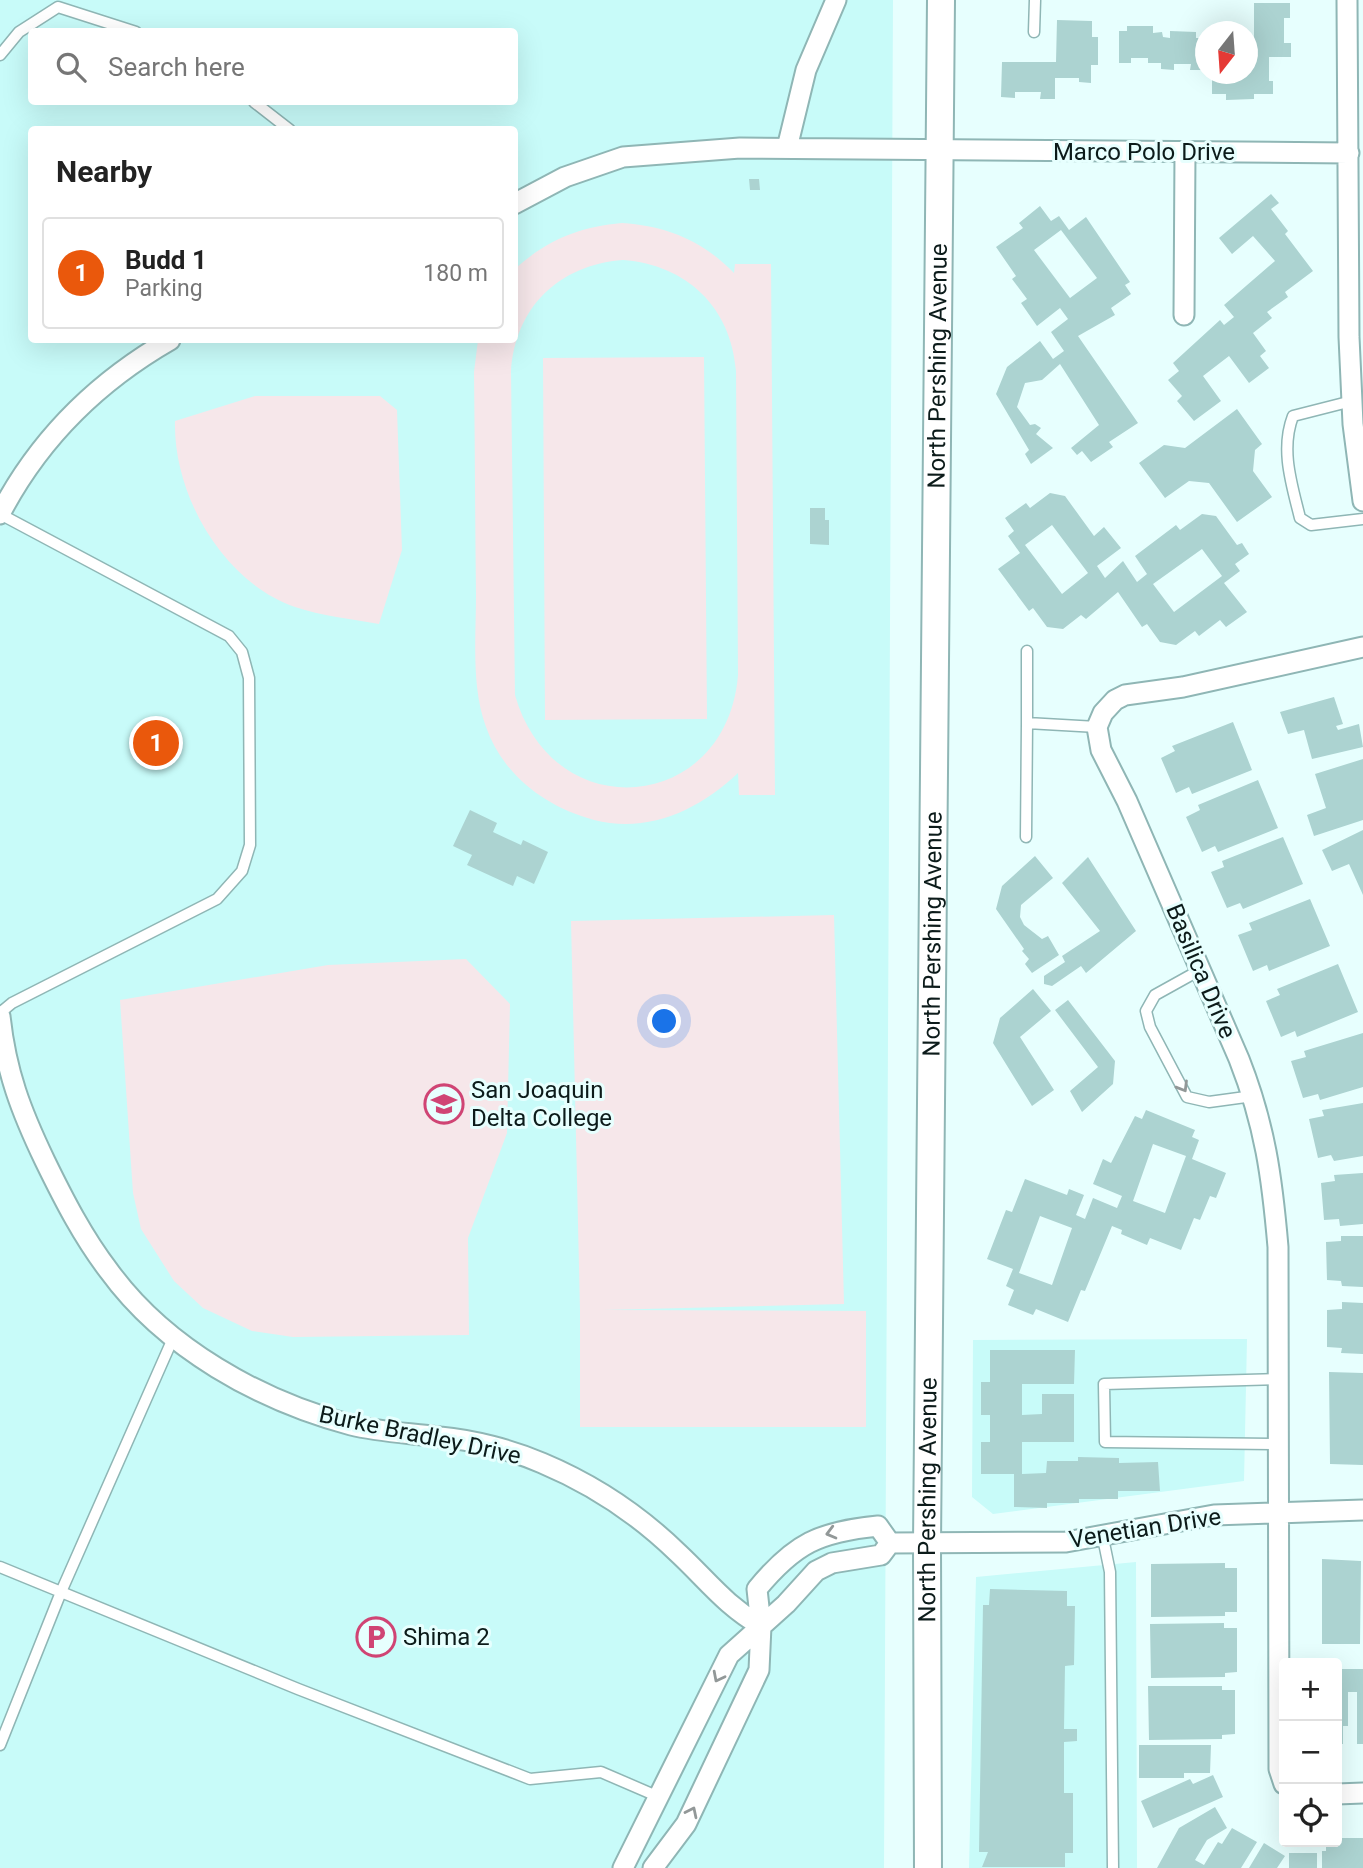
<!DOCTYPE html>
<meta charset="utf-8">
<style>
:root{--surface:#fff;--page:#f6f6f6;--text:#222;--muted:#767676;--line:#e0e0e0;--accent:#ea580c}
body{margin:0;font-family:Roboto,sans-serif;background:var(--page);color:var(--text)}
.controls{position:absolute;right:21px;bottom:21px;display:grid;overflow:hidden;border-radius:7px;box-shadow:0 7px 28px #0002}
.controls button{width:63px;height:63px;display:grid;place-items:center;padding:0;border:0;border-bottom:2px solid var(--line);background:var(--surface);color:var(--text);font:35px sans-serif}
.compass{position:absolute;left:1195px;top:21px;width:63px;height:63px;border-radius:50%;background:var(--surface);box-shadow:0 7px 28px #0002;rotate:197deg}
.you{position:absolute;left:665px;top:1022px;width:24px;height:24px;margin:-18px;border:5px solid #fff;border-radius:50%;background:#1a73e8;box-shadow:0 0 0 10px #1a73e833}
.badge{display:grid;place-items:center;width:46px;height:46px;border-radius:50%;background:var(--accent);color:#fff;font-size:23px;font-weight:700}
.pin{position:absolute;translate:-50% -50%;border:4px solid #fff;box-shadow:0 2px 7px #0006}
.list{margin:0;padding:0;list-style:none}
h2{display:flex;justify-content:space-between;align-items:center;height:91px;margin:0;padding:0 28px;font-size:30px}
h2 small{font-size:23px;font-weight:400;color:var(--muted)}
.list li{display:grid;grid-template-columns:46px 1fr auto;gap:21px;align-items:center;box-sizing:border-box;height:112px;margin:0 14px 14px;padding:0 14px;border:2px solid var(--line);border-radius:7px}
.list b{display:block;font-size:26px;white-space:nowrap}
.list p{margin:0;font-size:23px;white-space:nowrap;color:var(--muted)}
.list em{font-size:23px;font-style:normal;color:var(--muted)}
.icon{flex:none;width:38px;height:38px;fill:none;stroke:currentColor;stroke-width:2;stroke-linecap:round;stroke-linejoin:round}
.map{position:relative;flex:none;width:1363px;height:1868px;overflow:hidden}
.search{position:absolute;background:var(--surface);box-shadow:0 7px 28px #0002;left:28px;top:28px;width:490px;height:77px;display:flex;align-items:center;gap:18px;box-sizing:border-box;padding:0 24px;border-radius:7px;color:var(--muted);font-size:26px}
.panel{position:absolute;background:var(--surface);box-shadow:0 7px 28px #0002;left:28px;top:126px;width:490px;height:217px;border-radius:7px}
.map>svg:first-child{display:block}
.built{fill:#c8fbf9;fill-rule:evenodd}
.green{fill:#f6e7ea;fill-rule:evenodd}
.building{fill:#acd3d1;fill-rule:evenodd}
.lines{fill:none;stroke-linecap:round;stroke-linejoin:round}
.service-casing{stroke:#8fb6b5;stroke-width:13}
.minor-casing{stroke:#8fb6b5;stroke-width:23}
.secondary-casing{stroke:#8fb6b5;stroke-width:30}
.service{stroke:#fff;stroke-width:10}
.minor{stroke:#fff;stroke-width:19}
.secondary{stroke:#fff;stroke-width:26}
.oneway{stroke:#929898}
.labels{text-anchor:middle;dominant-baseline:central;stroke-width:6;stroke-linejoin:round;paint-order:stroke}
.street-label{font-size:24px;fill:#0c1b1a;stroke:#e7fffe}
.poi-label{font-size:24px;fill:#0c1b1a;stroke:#e7fffe;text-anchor:start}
</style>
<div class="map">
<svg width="1363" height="1868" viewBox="0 0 1363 1868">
<rect width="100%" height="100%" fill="#e7fffe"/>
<!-- built -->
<path class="built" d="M0,0h893l-9,1868h-884zM32,32h482v70h-482zM32,130h482v210h-482z
M1247,1339l-3,142 -251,33 -21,-17 1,-157z
M1136,1562l1,306h-168l7,-291z"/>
<!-- green -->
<path class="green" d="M622,223c45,3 81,18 112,50l1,-9h36l4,531h-36l-1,-22c-39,37 -90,61 -144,47 -49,-13 -91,-45 -108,-93 -15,-41 -10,-90 -10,-132 -1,-74 -1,-149 -2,-223l4,-32h36v-70l3,-3c32,-28 63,-40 105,-44zM623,260c64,5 108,47 113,111l2,304c-11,138 -185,154 -223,20l-4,-323c4,-65 48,-107 112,-112z
M704,357l3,362 -162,1 -2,-362z
M255,396h125l17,14 5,140 -23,74c-27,-5 -58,-8 -84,-17 -72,-25 -122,-112 -120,-186z
M834,915l10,389 -240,6 262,1v116h-286v-117l-9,-389z
M466,959l44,45 -3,129 -39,105 1,97 -176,2 -41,-6 -49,-23 -29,-27 -33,-52 -8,-36 -13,-193 208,-35z"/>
<!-- building -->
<path class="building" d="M1254,3h36v15h-6v25h7v14h-22v24h4v13h-19v5l-28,1v-6h-14v-20h36v-17h6z
M1057,20l35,1v16h6v28h-7v18l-12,-1v-4h-24v21h-15l1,-7h-26v6l-14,-1 1,-35h54z
M1127,26h26v7l9,-1 1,5 7,1v-7l26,1v6h8v32h-14l1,-6h-17v6l-13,-1v-6h-13v-5h-17v5h-12v-32h8z
M749,179h10l1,11h-10z
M1271,194l8,9 -8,6 17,22 -3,3 28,37 -28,21 3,5 -21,15 5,6 -19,15 13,18 -6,5 9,12 -20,15 -20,-27 -26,20 18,25 -27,20 -17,-20 5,-5 -14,-16 11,-9 -6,-8 47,-43 4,5 10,-8 -10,-12 51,-44 -22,-25 -21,18 -13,-16z
M1040,206l11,15 8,-5 10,14 17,-13 44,65 -5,3 6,9 -20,14 4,7 -37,21 60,87 -29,19 4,5 -22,15 -9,-11 -5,4 -6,-7 28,-23 -39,-61 -18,16 -17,3 -8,24 13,18 5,-1 6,4 -5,6 17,14 -22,16 -6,-10 4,-4 -33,-56 11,-27 33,-26 13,18 11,-8 -13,-19 17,-13 -8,-11 -23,18 -16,-23 6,-4 -15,-20 4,-3 -20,-29 27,-19 -4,-5zM1061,230l36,48 -27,20 -36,-48z
M1237,409l25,35 -7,6 -2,21 19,26 -35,25 -28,-39 -20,-2 -24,17 -26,-35 25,-18 21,3z
M1050,493l15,3 29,40 10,-9 17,21 -24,18 8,12 18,-17 14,21 10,-8 -12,-18 41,-31 4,5 22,-16 14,2 21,29 5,-2 7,11 -14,10 5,7 -16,12 23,29 -21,15 -6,-7 -21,16 -4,-5 -19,14 -16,-3 -13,-18 -5,3 -24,-35 -32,27 -5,-4 -18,14 -16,-2 -14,-19 -4,3 -31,-42 22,-16 -12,-17 6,-5 -9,-13 21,-15 4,5zM1052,525l36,48 -26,21 -37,-49zM1202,549l20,27 -48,36 -21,-28z
M810,508h15v12h4v25l-19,-1z
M1334,697l9,27 -7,2 2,4 21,-6 4,23 -51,12 -8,-29 -16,4 -8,-22z
M1233,722l19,48 -60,24 -3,-7 -13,6 -15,-35 14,-7 -3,-5z
M1363,759v61l-49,16 -7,-21 19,-7 -11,-34z
M1258,780l20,48 -60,24 -3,-6 -13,6 -16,-35 14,-7 -2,-5z
M470,810l27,13 -4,9 28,13 2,-5 25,12 -14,32 -17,-8 -4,10 -46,-21 5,-10 -19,-9z
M1363,830v65l-14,-31 -17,7 -10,-21z
M1283,837l20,47 -60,25 -3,-6 -13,5 -16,-36 13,-5 -2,-6z
M1035,856l18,22 -32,27 -1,12 4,8 18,14 6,-3 11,19 -27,18 -7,-9 4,-5 -7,-8 2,-2 -28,-40 6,-23z
M1088,857l48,74 -50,42 -5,-7 -29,20 -8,-2v-8l21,-14 -3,-6 38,-25 -38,-48z
M1310,899l20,47 -61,25 -2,-6 -14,6 -15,-36 14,-5 -3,-7z
M1338,964l20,48 -61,25 -2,-6 -14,6 -15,-36 14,-6 -3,-6z
M1033,989l18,22 -31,26 34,53 -22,16 -39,-63 7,-25z
M1068,1000l47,61 -2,23 -31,28 -12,-21 28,-24 -43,-57z
M1363,1033v54l-43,13 -2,-6 -15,4 -12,-37 15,-4 -2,-6z
M1363,1103v53l-29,5 -3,-6 -13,3 -9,-39 15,-3 -2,-6z
M1146,1110l49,20 -3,7 7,3 -7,19 34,14 -10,25 -6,-2 -10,24 -6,-2 -13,32 -31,-12 -3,7 -26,-11 1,-4 -10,-4 -27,65 -4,-1 -13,32 -32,-13 -3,6 -25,-10 6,-15 -8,-4 7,-17 -26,-10 19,-49 6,2 13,-33 42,16 2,-6 15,6 -8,20 9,4 8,-21 24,10 5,-12 -29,-12 10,-25 8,4 24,-47 7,3zM1153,1144l33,12 -21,57 -32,-12zM1040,1216l32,12 -20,57 -33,-12z
M1363,1173v51l-23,2 -1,-7 -15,1 -3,-37 14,-2 -1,-6z
M1341,1236h22v51l-21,-1 -1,-5 -14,-1 -1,-38 15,-1z
M1342,1302l21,1v51l-22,-1 1,-5 -15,-1v-37l15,-1z
M990,1350h85l-1,34h-52v31l20,-1v-20h32v48h-52v32l24,-1 1,-12h31v-4l41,1v5l39,-1 2,29h-42v8h-39v4h-32v5l-33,-1v-33h-33v-32h9v-27h-9v-33h9z
M1329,1372l34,1v92l-33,-1z
M1322,1559l39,2 -1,83h-38z
M1225,1563v5h12v44h-12v4l-74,1v-53z
M990,1589l77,2v15h8l-1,59 -9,1 -1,63h13v12l-13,1v51h9v60h-8v14h-83l6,-15h-9l4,-247h6z
M1224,1623v5h13v44l-12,1v4l-74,1 -1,-54z
M1337,1669h26v75h-6v-52h-9v34h-5v18h-6z
M1148,1686h74v4h13v44l-13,1v4l-73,1z
M1139,1745h72l-1,28h-26v5h-45z
M1213,1775l10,22 -70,31 -12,-27 49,-22 3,5z
M1215,1807l12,21 -20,12 -12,20 9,5 14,-23 4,2 10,-16 25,14 -16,26h-84l22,-40z
M1337,1838h26v30h-41v-17h4v-9h11z
M1264,1843l21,13 -8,12h-28z
M1289,1853h28v15h-28z"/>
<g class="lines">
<!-- service casing -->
<g class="service-casing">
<path id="service" d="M1034,32l1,-32
M0,55l19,-23 39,-25 78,25
M254,102l36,28
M1352,401l-59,15c-13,34 -1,69 7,102l11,7 52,-6
M1027,651v72l70,4
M1026,837l1,-114
M1200,970l-45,25 -9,16 4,16 37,70 22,5 44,-6
M0,1013l12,-10 205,-104 25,-28 8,-26 -1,-167 -7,-26 -13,-16 -229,-122
M1278,1379l-174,5 1,58 173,2
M1103,1538l7,34 3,296
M0,1567l298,122 232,90 71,-7 58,25
M0,1745l61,-153 113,-256"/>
</g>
<!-- minor casing -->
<g class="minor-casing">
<path id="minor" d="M1347,0l2,337 4,87 10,77
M787,148l19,-78 30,-70
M514,204l51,-27 58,-20 117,-9 609,5
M1184,315l1,-163
M0,514c39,-75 97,-132 170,-174
M0,1016c6,56 21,95 45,145 19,39 38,76 64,110 56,77 151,130 242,154 28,7 59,8 89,12 33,3 72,13 102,26 50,21 97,52 136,90 30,28 47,52 83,73
M890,1543l176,-1 148,-27 149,-5
M1284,1784l-5,-15 -1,-522c-6,-70 -13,-122 -39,-188l-112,-258 -26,-51 -4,-23 6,-14 12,-13 10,-5 58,-8 180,-40
M1337,1794l26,-1
M623,1868l106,-213 57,-51 30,-33 16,-8 49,-8 9,-12
M653,1868l33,-44 73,-154 2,-44 -4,-37c38,-46 62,-57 121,-63l12,17"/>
</g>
<!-- secondary casing -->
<g class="secondary-casing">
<g id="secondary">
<path id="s1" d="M928,1868l-1,-324 14,-1544"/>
</g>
</g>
<!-- service -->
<use href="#service" class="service"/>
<!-- minor -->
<use href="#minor" class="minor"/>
<!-- secondary -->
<use href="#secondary" class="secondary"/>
</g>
<!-- one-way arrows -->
<defs><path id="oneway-chevron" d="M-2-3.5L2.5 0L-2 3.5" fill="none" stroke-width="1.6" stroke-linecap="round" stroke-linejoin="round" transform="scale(1.75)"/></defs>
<g class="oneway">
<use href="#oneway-chevron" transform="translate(1183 1087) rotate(59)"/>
<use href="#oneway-chevron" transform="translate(831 1533) rotate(165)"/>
<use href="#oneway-chevron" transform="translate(718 1677) rotate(117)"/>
<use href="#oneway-chevron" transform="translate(692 1812) rotate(-64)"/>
</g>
<!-- icons -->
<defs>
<g id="university-ring" transform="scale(2.0125)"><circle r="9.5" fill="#e7fffe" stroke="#d04474" stroke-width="1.5"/><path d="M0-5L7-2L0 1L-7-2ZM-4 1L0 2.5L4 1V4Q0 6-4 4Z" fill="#d04474"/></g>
<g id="parking-ring" transform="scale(2.0125)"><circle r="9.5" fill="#e7fffe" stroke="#d04474" stroke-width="1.5"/><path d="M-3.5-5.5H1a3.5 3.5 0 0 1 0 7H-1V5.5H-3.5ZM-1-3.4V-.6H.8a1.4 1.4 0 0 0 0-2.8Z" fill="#d04474"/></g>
</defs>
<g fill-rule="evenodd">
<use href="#university-ring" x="444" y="1104"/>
<use href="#parking-ring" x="376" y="1637"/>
</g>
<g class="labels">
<!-- street labels -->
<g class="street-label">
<text x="1144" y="152">Marco Polo Drive</text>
<text stroke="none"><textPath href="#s1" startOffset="1502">North Pershing Avenue</textPath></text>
<text stroke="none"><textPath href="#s1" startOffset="934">North Pershing Avenue</textPath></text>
<text transform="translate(1201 971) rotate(67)">Basilica Drive</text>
<text transform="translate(420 1435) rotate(12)">Burke Bradley Drive</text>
<text stroke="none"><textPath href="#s1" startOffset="368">North Pershing Avenue</textPath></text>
<text transform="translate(1145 1528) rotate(-9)">Venetian Drive</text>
</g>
<!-- poi labels -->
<g class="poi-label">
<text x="471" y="1090">San Joaquin<tspan x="471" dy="28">Delta College</tspan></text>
<text x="403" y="1637">Shima 2</text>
</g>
</g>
</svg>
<div class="controls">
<button>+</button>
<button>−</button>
<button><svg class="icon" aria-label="locate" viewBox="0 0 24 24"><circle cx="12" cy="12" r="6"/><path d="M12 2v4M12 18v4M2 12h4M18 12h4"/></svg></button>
</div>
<svg class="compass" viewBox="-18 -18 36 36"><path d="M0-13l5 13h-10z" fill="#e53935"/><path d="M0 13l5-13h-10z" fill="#767676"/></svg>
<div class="you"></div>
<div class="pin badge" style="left:156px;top:743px">1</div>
<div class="search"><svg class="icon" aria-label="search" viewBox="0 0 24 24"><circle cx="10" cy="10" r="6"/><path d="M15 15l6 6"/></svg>Search here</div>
<section class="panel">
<h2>Nearby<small></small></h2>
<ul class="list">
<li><span class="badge">1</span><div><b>Budd 1</b><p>Parking</p></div><em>180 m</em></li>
</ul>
</section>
</div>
